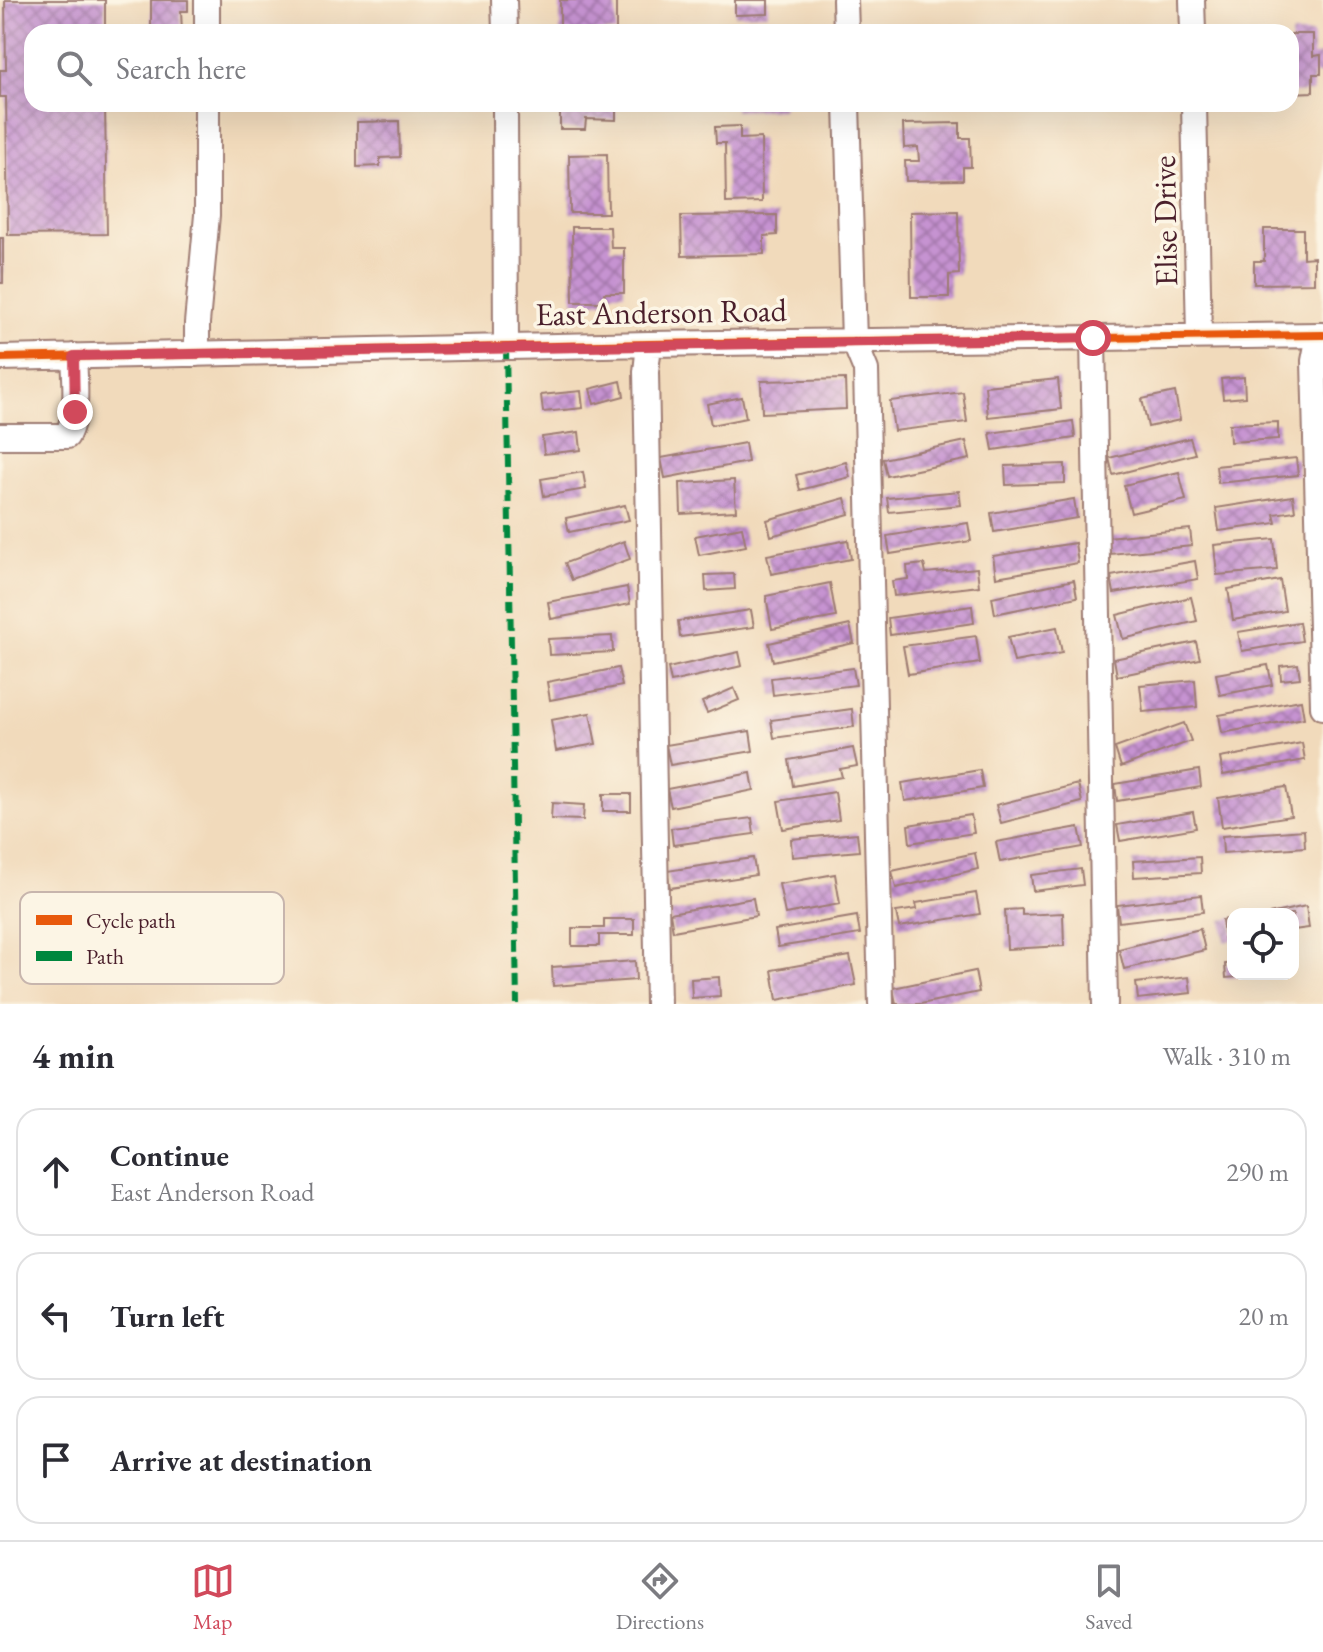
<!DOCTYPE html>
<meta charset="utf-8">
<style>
:root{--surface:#fff;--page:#f7f7f7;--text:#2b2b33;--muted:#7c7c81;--line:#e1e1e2;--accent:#d1495b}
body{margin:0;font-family:"EB Garamond",serif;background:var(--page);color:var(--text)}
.controls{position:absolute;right:24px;bottom:24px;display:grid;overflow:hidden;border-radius:16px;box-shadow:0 8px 32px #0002}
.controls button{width:72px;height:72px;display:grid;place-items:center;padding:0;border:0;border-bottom:2px solid var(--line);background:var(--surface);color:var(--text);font:40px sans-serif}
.stop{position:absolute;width:24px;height:24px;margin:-18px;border:6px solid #d1495b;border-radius:50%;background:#fff}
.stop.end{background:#d1495b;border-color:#fff;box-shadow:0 2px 8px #0008}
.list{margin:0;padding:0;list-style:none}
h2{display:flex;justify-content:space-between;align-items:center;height:104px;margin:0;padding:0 32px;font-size:34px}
h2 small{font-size:26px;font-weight:400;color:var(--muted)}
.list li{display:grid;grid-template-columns:52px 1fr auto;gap:24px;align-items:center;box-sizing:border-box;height:128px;margin:0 16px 16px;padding:0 16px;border:2px solid var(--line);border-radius:24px}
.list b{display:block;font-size:30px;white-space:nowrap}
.list p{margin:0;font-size:26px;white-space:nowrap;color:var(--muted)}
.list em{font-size:26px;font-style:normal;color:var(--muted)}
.icon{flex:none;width:44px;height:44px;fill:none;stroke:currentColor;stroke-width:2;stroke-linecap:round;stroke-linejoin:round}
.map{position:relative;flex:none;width:1323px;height:1004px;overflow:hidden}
.search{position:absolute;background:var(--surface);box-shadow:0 8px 32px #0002;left:24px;right:24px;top:24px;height:88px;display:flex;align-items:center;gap:20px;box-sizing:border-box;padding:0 28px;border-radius:24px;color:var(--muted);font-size:30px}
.sheet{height:536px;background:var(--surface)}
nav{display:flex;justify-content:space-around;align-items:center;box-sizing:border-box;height:112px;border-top:2px solid var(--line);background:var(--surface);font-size:22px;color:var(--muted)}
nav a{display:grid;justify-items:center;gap:4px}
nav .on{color:var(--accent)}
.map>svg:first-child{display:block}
.building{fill:url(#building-cross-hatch)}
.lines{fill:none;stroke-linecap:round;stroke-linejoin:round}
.minor-casing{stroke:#9e7c73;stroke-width:28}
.minor{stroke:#fff;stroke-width:24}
.quiet{stroke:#00873e;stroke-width:6;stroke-dasharray:12 6;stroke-linecap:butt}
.cycleway-casing{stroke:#fcf5e5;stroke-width:13}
.cycleway{stroke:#e8590c;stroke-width:8}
.route{stroke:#d1495b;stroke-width:10}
.labels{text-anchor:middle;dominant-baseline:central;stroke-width:7;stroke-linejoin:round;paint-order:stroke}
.street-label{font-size:32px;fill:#4a1f2b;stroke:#fcf5e5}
.key{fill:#fcf5e5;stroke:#c7b5ad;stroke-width:2}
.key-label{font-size:22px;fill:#4a1f2b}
</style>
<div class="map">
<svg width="1323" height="1004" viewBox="0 0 1323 1004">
<defs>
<pattern id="building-cross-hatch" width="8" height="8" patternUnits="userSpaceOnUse" patternTransform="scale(2)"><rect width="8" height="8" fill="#c693d1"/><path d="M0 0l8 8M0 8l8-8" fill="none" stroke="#a377aa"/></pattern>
</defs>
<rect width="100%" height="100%" fill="#fcf5e5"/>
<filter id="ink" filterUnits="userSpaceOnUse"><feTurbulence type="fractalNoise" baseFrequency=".0125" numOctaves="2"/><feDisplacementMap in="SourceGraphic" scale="16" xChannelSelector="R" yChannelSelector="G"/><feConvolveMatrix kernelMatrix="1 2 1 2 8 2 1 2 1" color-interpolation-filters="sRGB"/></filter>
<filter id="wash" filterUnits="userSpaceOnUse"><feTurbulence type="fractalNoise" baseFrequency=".006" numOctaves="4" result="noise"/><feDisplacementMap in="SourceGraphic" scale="32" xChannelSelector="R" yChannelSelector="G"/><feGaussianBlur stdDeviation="1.8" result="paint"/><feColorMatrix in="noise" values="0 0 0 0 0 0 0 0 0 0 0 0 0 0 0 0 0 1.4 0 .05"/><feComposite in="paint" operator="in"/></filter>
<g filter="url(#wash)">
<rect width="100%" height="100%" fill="#f1dabb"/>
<g id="blocks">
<!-- building -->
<path class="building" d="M5,0h100v32h-73v72h73l2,130 -99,1 -2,-138h-6v-27h6z
M151,0h37v11h-7l1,21h-31z
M560,0h56v32h-56z
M735,0h33v14l-33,1z
M1291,34h22v22l8,-1v19h-8v18l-22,1z
M560,104h56v16l-30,-1 -1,10h-25z
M735,104h48v5l-48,2z
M399,121l1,36 -20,1v8l-23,1v-45z
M960,123v15h10l1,29h-8v13l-57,1 -1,-20h14l-1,-14 -14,1 -1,-24z
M740,126v13l21,-1 1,64 -36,1 -1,-60h-9l-1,-16z
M607,154l1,59h-38l-1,-58z
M958,211l1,63 -10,1v22h-38l-1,-85z
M777,215v20l-13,1v18l-82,2 -1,-40z
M572,227h38l1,21h13v45h-20v9h-31z
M1264,229h39v29l11,-1v26l-60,1v-23h10z
M0,238h3v45h-3z
M1244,377l1,20 -22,2 -2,-20z
M845,379l1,30 -84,4 -1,-32z
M1058,379l3,30 -73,8 -3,-31z
M621,381l3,15 -30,8 -4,-15z
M581,391l2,17 -40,4 -2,-17z
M963,392l4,30 -73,9 -4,-30z
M1175,392l5,28 -32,7 -6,-28z
M742,397l4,21 -35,7 -4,-21z
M1073,421l2,17 -82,12 -3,-17z
M1278,422v17l-48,3 -1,-18z
M579,432l2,18 -37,4 -2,-17z
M1190,438l5,16 -82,21 -4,-17z
M966,441l4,18 -83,17 -4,-17z
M745,443l3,19 -83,16 -4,-20z
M1296,458l2,17 -80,8 -2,-17z
M846,462l4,15 -50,13 -4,-15z
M1065,464v19l-59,2 -1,-19z
M583,472l3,17 -42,7 -3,-17z
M1179,472l7,28 -55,13 -7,-28z
M734,480l2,31 -55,3 -1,-31z
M959,491l2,14 -72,7 -2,-14z
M1293,496l2,15 -21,3 2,9 -57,8 -3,-23z
M845,498l4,16 -78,22 -4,-16z
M1074,499l3,19 -83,14 -3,-19z
M625,505l4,15 -60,12 -3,-14z
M968,523l3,18 -81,13 -3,-18z
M742,527l4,19 -47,9 -4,-19z
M1190,529l2,17 -82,8 -2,-17z
M1274,539l3,31 -60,5 -3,-30z
M848,540l3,19 -80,15 -4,-19z
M624,541l6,18 -58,21 -7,-17z
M1075,543l3,20 -82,14 -3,-21z
M1195,561l3,18 -84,14 -3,-17z
M924,564l2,9 51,-5 2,18 -85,10 -2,-15 16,-2 -1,-13z
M734,574l1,15 -29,2 -1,-16z
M1074,580l3,17 -82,17 -3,-17z
M1280,580l5,31 -52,9 -5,-31z
M830,583l6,34 -64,12 -6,-33z
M627,587l3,17 -79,15 -3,-17z
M1191,597l6,24 -74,18 -6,-24z
M972,606l2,17 -84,12 -2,-17z
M751,610l3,17 -74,10 -2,-16z
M1299,622l3,19 -60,10 -4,-19z
M850,625l4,18 -81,18 -4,-18z
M1057,627l5,26 -48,9 -6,-25z
M612,636l1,16 -64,3 -1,-16z
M976,636l4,27 -72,11 -5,-28z
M1196,642l4,17 -83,17 -3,-17z
M739,652l3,14 -71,16 -3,-14z
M1298,664l2,14 -19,2 -1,-14z
M1268,665l4,20 -52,10 -4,-21z
M618,668l4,18 -72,14 -3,-18z
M853,668l3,17 -83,10 -2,-17z
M1195,680l2,27 -54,5 -3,-27z
M734,688l5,12 -32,13 -5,-11z
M1301,700l3,18 -82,15 -3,-18z
M852,709l2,18 -80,11 -3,-18z
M590,713l6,31 -40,7 -5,-31z
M1184,723l7,18 -70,26 -6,-19z
M750,731l3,20 -83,14 -4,-20z
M1302,743l3,17 -82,15 -3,-17z
M853,748l4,18 -17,3 2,8 -49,9 -4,-26z
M980,770l3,18 -78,13 -3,-18z
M1199,770l2,17 -84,14 -2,-17z
M751,773l3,17 -83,17 -4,-18z
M1078,784l4,18 -81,21 -5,-18z
M1286,787l5,29 -69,11 -4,-29z
M835,792l4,28 -56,9 -5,-28z
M603,794h28v17h-28z
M552,803l32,2 -1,15 -32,-1z
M1193,812l3,16 -76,13 -3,-16z
M971,815l3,18 -64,10 -2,-18z
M752,818l2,16 -81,11 -2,-17z
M1079,827l4,20 -83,15 -4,-20z
M1304,830l1,17 -82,6 -1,-17z
M857,833l2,18 -67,6 -1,-18z
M975,853l3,16 -82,19 -4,-17z
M1200,857l1,16 -67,4 -1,-16z
M753,858l3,17 -86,13 -3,-17z
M1081,869l2,16 -50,6 -2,-16z
M835,874l5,30 -55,10 -6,-30z
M976,893l4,21 -81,13 -3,-15 21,-3 -1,-6z
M1201,895l2,17 -84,10 -2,-17z
M753,898l3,18 -83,15 -3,-18z
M1306,906l3,22 -16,2v-16h-24z
M1022,909v6l41,-2 1,33 -57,3 -2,-39z
M857,916l3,18 -82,13 -3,-17z
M1233,918v22l-8,2 -3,-22z
M604,919h30v16h-35v11h-27v-18h32z
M1200,929l5,21 -81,19 -5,-20z
M850,956l6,29 -79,15 -5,-30z
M635,961l1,19 -83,6 -1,-19z
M1233,963v11h16l1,2 -24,2 -1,-14z
M975,971l4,21 -58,12h-25l-3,-16z
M719,977l1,19 -28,2 -1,-19z
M1189,977l2,16 -53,6 -2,-16z"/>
</g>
</g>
<g filter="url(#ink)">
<use href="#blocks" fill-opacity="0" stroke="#9e7c73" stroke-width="2"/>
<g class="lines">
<!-- minor casing -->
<g class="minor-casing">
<path id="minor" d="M504,0l1,32
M845,0l1,32
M1192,0l1,32
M207,32v-32
M505,104l1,243
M847,104l7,237 12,29 15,634
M1194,104l5,232
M1319,335l-5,26 9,346
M1093,338l12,666
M649,344l-3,28 12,632
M197,354v-31l10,-108v-111
M0,358l649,-14 674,-9
M0,436h67c12,-25 8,-53 7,-80"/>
</g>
<!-- minor -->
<use href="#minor" class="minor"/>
<!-- quiet -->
<path class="quiet" d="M506,347l11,657"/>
<!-- cycleway casing -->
<g class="cycleway-casing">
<path id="cycleway" d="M0,358l649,-14 674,-9"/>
</g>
<!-- cycleway -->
<use href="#cycleway" class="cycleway"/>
</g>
</g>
<g class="lines" filter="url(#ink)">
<!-- route -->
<path class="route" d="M75,412l-1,-56 1019,-18"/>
</g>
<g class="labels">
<!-- street labels -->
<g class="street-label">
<text transform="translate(1165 221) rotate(-91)">Elise Drive</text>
<text transform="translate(661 312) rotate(-1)">East Anderson Road</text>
</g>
</g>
<!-- legend -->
<rect x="20" y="892" width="264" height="92" rx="12" class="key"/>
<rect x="36" y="915" width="36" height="10" fill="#e8590c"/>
<rect x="36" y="951" width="36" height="10" fill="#00873e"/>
<g class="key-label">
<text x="86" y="928">Cycle path</text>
<text x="86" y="964">Path</text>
</g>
</svg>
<div class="controls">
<button><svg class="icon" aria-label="locate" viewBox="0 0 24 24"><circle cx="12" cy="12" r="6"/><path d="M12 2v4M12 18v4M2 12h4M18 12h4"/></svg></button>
</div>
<div class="stop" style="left:1093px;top:338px"></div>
<div class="stop end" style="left:75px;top:412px"></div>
<div class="search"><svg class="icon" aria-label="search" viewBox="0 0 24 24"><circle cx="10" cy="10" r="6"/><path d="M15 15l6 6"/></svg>Search here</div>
</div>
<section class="sheet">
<h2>4 min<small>Walk · 310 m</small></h2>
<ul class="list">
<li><svg class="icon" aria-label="ahead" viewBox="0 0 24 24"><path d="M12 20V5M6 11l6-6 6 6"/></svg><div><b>Continue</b><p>East Anderson Road</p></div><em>290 m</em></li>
<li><svg class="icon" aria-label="left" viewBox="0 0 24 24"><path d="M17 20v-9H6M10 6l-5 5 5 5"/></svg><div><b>Turn left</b></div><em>20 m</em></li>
<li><svg class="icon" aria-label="arrive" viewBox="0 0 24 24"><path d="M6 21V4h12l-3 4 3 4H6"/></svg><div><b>Arrive at destination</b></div></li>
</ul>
</section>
<nav>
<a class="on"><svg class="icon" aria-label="map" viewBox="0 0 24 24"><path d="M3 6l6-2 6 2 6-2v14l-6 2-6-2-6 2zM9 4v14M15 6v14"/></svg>Map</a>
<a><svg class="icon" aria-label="directions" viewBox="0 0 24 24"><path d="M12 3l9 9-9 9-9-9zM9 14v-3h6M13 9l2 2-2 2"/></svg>Directions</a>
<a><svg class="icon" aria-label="saved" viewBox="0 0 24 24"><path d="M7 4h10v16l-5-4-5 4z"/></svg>Saved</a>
</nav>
